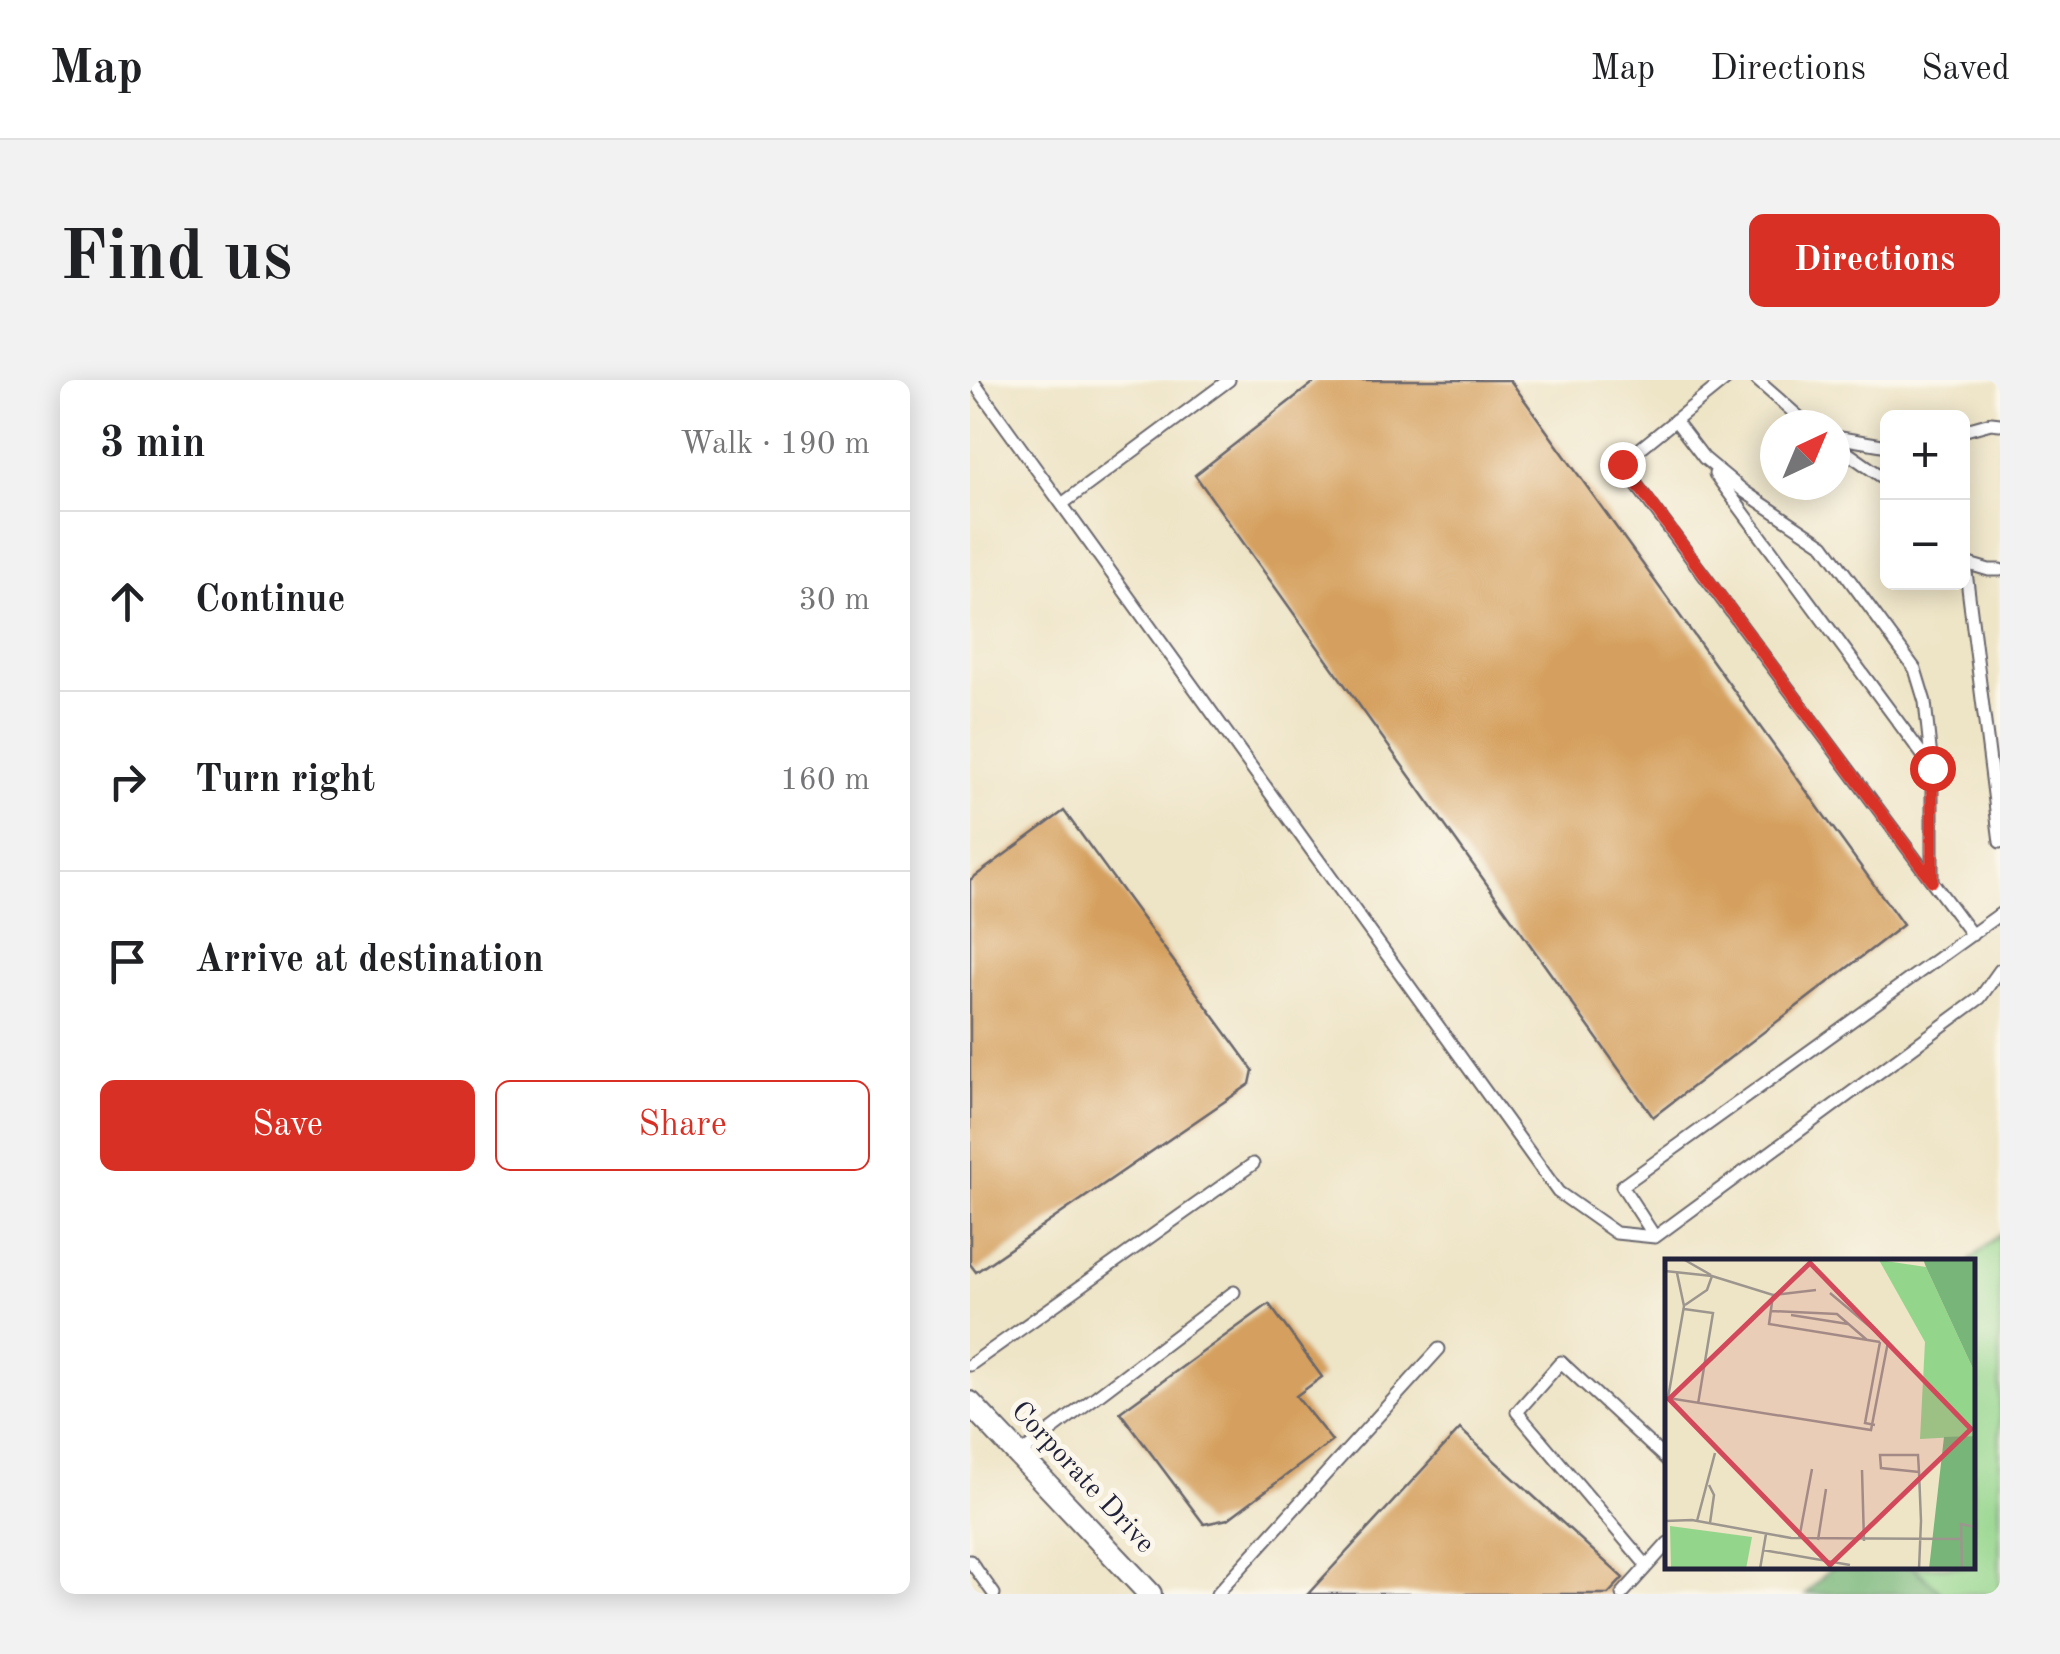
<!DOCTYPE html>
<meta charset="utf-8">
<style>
:root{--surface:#fff;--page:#f2f2f2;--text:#202124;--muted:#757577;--line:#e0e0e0;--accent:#d93025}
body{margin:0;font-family:"Old Standard TT",serif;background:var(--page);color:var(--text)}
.controls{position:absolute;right:30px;top:30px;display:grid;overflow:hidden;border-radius:15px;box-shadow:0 5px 25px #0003}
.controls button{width:90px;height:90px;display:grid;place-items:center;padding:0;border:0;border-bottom:2px solid var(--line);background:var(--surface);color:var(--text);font:50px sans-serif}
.compass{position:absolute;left:790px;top:30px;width:90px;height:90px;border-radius:50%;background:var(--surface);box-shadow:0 5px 25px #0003;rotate:44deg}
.stop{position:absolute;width:30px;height:30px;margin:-22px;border:8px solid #d93025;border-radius:50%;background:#fff}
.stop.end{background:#d93025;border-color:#fff;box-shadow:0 2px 10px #0008}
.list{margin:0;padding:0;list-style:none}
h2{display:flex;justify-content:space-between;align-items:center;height:130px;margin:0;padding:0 40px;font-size:42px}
h2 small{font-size:32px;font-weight:400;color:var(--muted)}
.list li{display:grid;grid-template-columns:65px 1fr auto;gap:30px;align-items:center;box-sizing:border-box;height:180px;padding:0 40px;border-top:2px solid var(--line)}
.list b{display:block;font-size:38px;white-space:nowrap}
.list em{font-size:32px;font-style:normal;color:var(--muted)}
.actions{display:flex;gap:20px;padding:30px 40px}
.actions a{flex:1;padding:22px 0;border:2px solid var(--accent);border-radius:15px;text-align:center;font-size:35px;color:var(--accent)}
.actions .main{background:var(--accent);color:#fff}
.icon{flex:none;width:55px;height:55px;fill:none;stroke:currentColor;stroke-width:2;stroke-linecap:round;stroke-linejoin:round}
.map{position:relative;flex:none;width:1030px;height:1214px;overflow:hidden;border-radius:15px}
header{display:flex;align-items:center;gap:60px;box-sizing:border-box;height:140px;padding:0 50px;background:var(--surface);border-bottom:2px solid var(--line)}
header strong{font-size:48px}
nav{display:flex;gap:55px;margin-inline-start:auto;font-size:35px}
.intro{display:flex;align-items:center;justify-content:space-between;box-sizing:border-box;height:240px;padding:0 60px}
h1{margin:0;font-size:70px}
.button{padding:25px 45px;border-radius:15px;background:var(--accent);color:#fff;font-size:35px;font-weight:700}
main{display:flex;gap:60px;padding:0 60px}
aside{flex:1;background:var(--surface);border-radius:15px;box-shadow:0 5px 25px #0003}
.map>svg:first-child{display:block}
.green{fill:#94d58c;stroke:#5b7c64;stroke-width:2.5}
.forest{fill:#77b678;stroke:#4c6c5a;stroke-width:2.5}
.building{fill:#d5a05e}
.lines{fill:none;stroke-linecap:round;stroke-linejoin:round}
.lane-casing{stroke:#69666c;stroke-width:15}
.street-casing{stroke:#69666c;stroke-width:26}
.lane{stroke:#fff;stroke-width:11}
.street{stroke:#fff;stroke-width:22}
.route{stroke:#d93025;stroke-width:12}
.labels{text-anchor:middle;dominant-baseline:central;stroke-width:10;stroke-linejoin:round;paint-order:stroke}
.street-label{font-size:28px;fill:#22223b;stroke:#fbf7ec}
.inset-road{fill:none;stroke:#9c968e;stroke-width:2.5}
.view{fill:#d1495b;fill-opacity:0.15;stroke:#d1495b;stroke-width:5}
.inset-edge{fill:none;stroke:#22223b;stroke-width:5}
</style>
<header>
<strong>Map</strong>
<nav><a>Map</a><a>Directions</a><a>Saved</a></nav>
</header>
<div class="intro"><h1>Find us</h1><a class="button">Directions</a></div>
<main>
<aside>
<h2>3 min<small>Walk · 190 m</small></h2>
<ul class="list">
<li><svg class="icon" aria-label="ahead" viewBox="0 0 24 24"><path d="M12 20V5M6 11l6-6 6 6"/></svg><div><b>Continue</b></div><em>30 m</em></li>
<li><svg class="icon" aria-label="right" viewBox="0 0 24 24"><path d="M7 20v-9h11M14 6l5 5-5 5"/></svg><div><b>Turn right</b></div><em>160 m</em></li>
<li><svg class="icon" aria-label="arrive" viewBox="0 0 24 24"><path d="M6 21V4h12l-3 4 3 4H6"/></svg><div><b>Arrive at destination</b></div></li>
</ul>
<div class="actions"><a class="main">Save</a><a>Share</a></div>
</aside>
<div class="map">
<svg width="1030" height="1214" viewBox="0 0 1030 1214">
<rect width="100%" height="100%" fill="#fbf7ec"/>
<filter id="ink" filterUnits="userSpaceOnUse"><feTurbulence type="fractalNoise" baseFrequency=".01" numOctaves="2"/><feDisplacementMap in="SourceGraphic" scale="20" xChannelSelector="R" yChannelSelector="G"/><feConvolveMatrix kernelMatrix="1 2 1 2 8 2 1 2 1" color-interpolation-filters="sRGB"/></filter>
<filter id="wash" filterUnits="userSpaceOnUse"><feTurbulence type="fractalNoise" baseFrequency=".0048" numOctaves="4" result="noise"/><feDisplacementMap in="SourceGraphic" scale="40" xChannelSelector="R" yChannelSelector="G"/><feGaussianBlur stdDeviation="2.25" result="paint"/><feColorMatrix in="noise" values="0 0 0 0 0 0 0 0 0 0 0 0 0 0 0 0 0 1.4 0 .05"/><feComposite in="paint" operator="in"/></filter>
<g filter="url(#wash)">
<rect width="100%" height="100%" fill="#eee4c6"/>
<!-- green -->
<path class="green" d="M1030,854v360h-57l-30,-27 59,-1v-304l-2,-1z"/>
<!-- forest -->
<path class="forest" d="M863,1186l80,1 30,27h-137z"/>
<g id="blocks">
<!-- building -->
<path class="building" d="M347,0h193l393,545 -250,192 -458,-642z
M94,431l189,259 -3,14 -274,188 -6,-8v-384z
M299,924l53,73 -26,19 36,45 -104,78 -24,5 -84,-112z
M490,1049l163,149 -15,16h-300z"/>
</g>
</g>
<g filter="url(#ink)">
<use href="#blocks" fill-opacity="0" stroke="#69666c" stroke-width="2.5"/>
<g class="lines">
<!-- lane casing -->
<g class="lane-casing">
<path id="lane" d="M2,0l586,812 58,41 39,4 325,-239 20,-28
M755,0l-104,84 351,471
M787,0l51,45
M705,40l29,38 41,34 79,53 91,124 10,33 7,66v113
M992,51l29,-8 9,1
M865,57l53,9
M865,64l53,37
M745,94l215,291
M92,124l167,-124
M992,182l27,8h11
M995,184l35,278
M685,857l-33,-51 378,-272
M0,985l283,-201
M49,1075l215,-163
M0,1181l24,33
M677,1186l-130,-154 44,-50 107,99
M247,1214l222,-245
M652,1214l46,-51"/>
</g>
<!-- street casing -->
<g class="street-casing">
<path id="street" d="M0,1023l180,191"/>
</g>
<!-- lane -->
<use href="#lane" class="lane"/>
<!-- street -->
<use href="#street" class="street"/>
</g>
</g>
<g class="lines" filter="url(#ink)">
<!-- route -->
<path class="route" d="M652,84l310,417v-113"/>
</g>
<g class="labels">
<!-- street labels -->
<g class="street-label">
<text transform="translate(112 1098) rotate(47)">Corporate Drive</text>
</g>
</g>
<!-- overview -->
<g transform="translate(695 879)">
<rect width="310" height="310" fill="#eee4c6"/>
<path d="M214,1l47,7 49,106v63l-55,3 5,-97zM5,267l82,11 -6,32h-75z" fill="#94d58c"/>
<path d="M258,0h52v114l-49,-106zM310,177v133h-46l15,-132z" fill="#77b678"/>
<path class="inset-road" d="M18,0l28,16M0,12l47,5 61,19 43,-5M12,14l7,33 -16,92 203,32 17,-88 -58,-49M108,36l-4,29 111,18M20,46l22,-15 5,-14M19,50l29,4 -15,91M106,52l66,3 30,26M126,56l57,9M210,166l-10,-2 15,-81M197,211l2,71M254,213l-38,-4 -1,-13h38l1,17 2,49 -2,48M44,226l5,10 -4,28M0,262l27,-1 99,18 170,1M32,262l18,-68M134,280l13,-70M153,281l8,-51M98,291l87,15M95,310l6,-35M297,310l-1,-45 14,3"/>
<path class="view" d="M145,4l161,166 -141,136 -161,-166z"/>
<rect width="310" height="310" class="inset-edge"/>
</g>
</svg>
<div class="controls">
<button>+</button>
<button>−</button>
</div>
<svg class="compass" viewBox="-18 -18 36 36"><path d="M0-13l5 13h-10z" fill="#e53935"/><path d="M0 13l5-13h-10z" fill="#757577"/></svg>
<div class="stop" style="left:962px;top:388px"></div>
<div class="stop end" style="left:652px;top:84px"></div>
</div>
</main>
